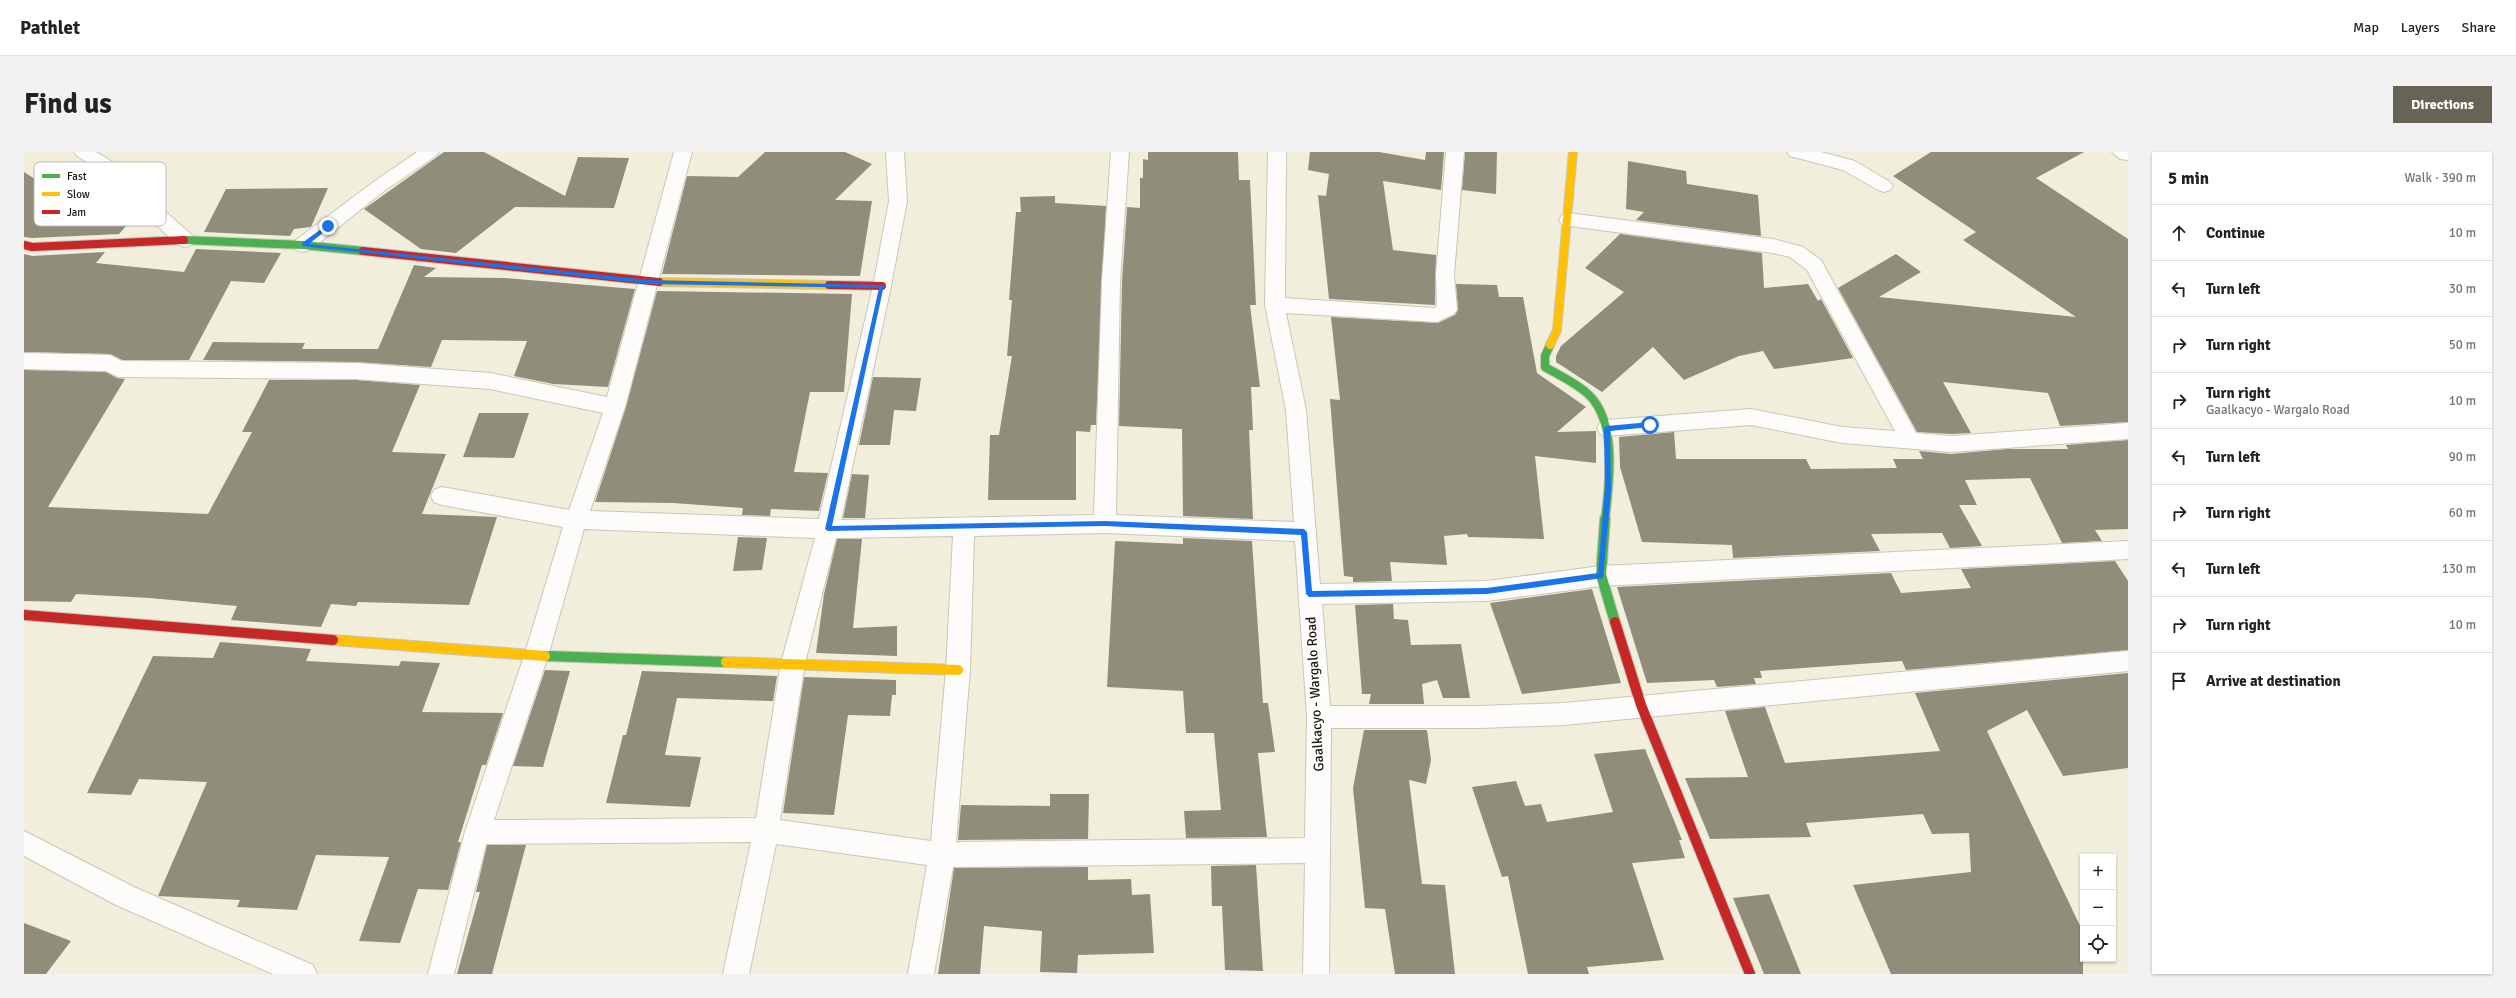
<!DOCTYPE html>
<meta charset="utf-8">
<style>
:root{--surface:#fff;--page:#f2f2f2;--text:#222;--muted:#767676;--line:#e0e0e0;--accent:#676455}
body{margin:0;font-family:Signika,sans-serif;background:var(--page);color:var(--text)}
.controls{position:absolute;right:12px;bottom:12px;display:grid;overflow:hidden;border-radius:0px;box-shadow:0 1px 3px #0004}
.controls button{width:36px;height:36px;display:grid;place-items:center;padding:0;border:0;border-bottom:1px solid var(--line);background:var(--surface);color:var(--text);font:20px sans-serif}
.stop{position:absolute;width:12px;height:12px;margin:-9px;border:3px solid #1a73e8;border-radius:50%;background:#fff}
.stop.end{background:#1a73e8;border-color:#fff;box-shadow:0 1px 4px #0008}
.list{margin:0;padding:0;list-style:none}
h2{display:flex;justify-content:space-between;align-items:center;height:52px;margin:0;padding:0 16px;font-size:17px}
h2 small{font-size:13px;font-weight:400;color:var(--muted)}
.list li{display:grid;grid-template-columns:26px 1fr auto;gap:12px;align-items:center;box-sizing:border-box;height:56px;padding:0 16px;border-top:1px solid var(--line)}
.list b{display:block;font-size:15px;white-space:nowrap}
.list p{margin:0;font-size:13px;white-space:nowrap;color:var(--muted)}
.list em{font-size:13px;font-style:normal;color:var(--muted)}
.icon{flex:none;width:22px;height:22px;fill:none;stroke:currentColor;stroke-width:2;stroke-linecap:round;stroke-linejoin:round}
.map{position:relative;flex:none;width:2104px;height:822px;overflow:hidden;border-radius:0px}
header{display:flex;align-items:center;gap:24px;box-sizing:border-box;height:56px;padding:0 20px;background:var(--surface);border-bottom:1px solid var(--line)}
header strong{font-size:19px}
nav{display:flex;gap:22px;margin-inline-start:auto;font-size:14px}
.intro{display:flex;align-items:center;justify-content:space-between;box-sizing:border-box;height:96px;padding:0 24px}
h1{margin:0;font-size:28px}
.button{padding:10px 18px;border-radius:0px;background:var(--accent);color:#fff;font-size:14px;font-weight:700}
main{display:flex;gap:24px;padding:0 24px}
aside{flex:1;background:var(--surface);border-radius:0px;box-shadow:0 1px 3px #0004}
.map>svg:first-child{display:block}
.building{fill:#918d7b}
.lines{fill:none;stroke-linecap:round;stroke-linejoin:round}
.street-casing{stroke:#cac6b8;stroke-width:2}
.fast-far1-casing{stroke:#cac6b8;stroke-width:10}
.fast-casing{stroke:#cac6b8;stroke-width:12}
.slow-far1-casing{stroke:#cac6b8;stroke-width:10}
.slow-casing{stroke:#cac6b8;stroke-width:12}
.jam-far1-casing{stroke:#cac6b8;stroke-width:10}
.jam-casing{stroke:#cac6b8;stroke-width:12}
.street{fill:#fdfcfa;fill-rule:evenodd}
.fast-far1{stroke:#4caf50;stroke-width:8}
.fast{stroke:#4caf50;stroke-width:10}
.slow-far1{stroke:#ffc107;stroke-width:8}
.slow{stroke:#ffc107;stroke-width:10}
.jam-far1{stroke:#c62828;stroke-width:8}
.jam{stroke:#c62828;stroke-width:10}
.route{fill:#1a73e8}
.labels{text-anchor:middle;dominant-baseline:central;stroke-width:4;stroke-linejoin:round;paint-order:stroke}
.street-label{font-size:14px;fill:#1c190d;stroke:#fff}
.key{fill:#fff;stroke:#bbbab6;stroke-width:1}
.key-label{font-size:11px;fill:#1c190d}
</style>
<header>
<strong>Pathlet</strong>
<nav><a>Map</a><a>Layers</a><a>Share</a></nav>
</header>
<div class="intro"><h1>Find us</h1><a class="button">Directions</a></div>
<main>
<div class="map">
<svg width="2104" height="822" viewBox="0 0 2104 822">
<rect width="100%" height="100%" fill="#f2eedc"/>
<!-- building -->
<path class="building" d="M420,0h40l81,44 13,-39 51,1 -15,50 -99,-1 -59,46 -35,-4 -57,-40z
M741,0h80l27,12 -37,36 37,1 -12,75 -198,-2 25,-98 51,1z
M1124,0h90l1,28h11l6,125h-6l10,82h-9l2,43h-4l4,89 -70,-3 -1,-87 -63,-3 3,-145 5,-74 13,1v-30h3v-19l5,1z
M1286,0h69l46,8 1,-8h18l-3,38 -58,-9 10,69 43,5 -1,50 -106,-6 -11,-104 8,1 3,-22 -21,-4z
M1441,0h32l-1,42 -34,-4z
M1907,0h153l-48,26 92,61v183l-68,4 -12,-33 -105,-11 28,51 -20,1 -34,-2 -79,-144 58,-34 25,18 -42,25 197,20 -113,-77 13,-8 -83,-56z
M1604,9l58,10 1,13 71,11 3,41 -125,-16 8,-8 -18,-3z
M31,18l42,21 -27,18 64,8 -15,17 -87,4 -8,-1v-65l14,9z
M304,36l-17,39 -17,2 -4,7 -86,-4 22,-43z
M1031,44v7l51,3 -10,219h-5l-1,7 -14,-1v69h-88l2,-65h9l13,-79h-5l5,-56h-3l7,-88h5l-1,-15z
M1596,82l142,19 2,35 44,-4 10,17 3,-2 32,59 -79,11 -11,-18 -24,5 -55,24 -31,-33 -51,45 -46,-30v-6l5,-10 63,-54 -39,-24z
M172,97l85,4 -17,30 -33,-2 -42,79h-67l-12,-6 -86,-2v-98l8,2 73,-4 -9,11 88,9z
M390,113l22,3 -12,9 80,1 131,11 -27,98 -55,-3 -39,-8 13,-35 -85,-1 -11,27 -75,-5 -153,-2 10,-18 92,1 -3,6h76z
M1432,132l41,1 2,12h24l14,76 49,34 -29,25 39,-1v32l-61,-7 9,83 -76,-2 -1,-3 -23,2 3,29 -57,-3 2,19 -39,1v-5l-9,-1 -14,-177 10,1 -9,-83 107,6 17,-8 3,-5z
M633,139l195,3 -8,98h-34l-16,80 34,1 -9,38 -48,-2 -1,7 -28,-1 1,-7 -70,-5 -78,-1 31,-95z
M0,218l82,2 11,6 8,1 -77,128 160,7 44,-82h-10l27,-52h87l64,5 -28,67 54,2 -24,60 75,3 -28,88 -111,-3 -2,4 -25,-2 -10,23 -90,-7 6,-14 -87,-8 -74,-4 -5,8 -47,-1z
M849,225l48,1 -5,33 -22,-1 -4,35h-31z
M455,261h50l-15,45 -51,-1z
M1650,280l2,27h130l5,10 86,-1 -4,-9h30l-4,-8 32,3 56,-5h61l-2,-4 62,-5v89l-33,1 7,11 -40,2 -32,-65 -65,2 12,25h-18l23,41 -32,2 -8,-15 -71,1 9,17 -147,7 -1,-13 -90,-3 -22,-75 -1,-30z
M828,322l17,1 -4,43h-22z
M714,385l29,1 -5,32 -29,1z
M1159,386l69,3 11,162h5l7,49 -17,1 9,84 -81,1 -2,-27 37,-1 -7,-77h-28l-3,-42 -76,-4 8,-146 68,3z
M813,387h25l-9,89 44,-2v30l-81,-3 8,-59z
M2091,409l13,20v69l-222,20 -4,-9 -142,10 2,7h-8l2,6 -39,3 -3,-7 -67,3 -30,-96 274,-14 10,20 70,-5 -10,-19z
M1568,437l29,94 -99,11 -32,-91z
M1369,452l1,15 14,1 3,25 50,-1 9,54h-27l-6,-18 -15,4 2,20h-55l2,-10h-9l-7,-89z
M196,490l91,7 -5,12 93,5 2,-5 39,2 -18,49 81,1 -17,52h-4l-24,77h3l-13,48 -30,-1 -18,54 -41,-2 30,-84 -73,-2 -19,55 -60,-3 3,-7 -82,-4 49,-114 -68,-3 -8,16 -44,-2 66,-137 60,2z
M521,518l25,1 -27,96 -30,-1z
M618,519l135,5 -4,25 -96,-3 -12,57 36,2 -11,50 -84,-4 17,-68h3z
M2104,521v95l-65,8 -36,-66 -40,21 96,201v42h-192l-38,-89 118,-13 -2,-39 -37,1 -9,-20 -117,9 5,14 -101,2 -25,-61 63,-1 -23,-66 40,-4 20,56 155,-12 -25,-58z
M780,525l92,3v15h-4l-2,21 -42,-1 -14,100 -51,-2z
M1340,578h63l4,30 -5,24 -17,-4 13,104 23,1 10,89h-60l-10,-65 -20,-1 -12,-120z
M1621,597l37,91h-3l6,18 -53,5 32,97 -77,7 2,7h-61l-20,-98 -6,1 -30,-90 44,-6 9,25 16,-2 6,18 66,-10 -19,-58z
M1026,642h39l-1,45 -130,1 3,-35 89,1z
M463,693h39l-34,129h-35l23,-82h-4z
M1232,713l7,106 -38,-1 -3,-64h-10l-1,-40z
M1064,715v13l43,-1 1,16 18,-1 4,59 -76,2 -1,18 -37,-1 2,-41 -58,-5 -4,48h-42l16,-106z
M1745,742l32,80h-37l-31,-76z
M0,771l47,18 -25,33h-22z"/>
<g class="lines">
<!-- street casing -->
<g class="street-casing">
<path id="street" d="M50,0h22l33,20 23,28 40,35 2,5 -2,5 -7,2 -7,-2 -38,-35 -23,-30 -40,-24z
M393,0h22l-3,4 -52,35 -74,59 -7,2 -7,-2 -2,-5 2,-5 76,-57z
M650,0h18l-67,255 -35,104 229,8 54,-233 16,-85 -3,-49h18l3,49 -16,85 -50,234 253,-5 8,-234 9,-129h18l-9,129 -4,234 178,7 -8,-112 -21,-105 3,-153h18l-1,146 149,10 3,-2 -1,-31 10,-123h18l-10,123 3,34 -3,5 -17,8 -151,-9 20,97 14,174 167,-3 114,-15 527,-25v18l-527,27 -114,15 -165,3 8,102h150l84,-3 564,-52v20l-564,54 -84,3h-149l-2,246h-26l2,-111 -352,4 -19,107h-26l19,-109 -151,-21 -27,130h-26l28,-132 -265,2 -32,130h-26l37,-142 59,-176 39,-129 -121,-22 -8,-3 -3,-6 3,-6 8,-3 127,23 34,-97 -113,-24 -134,-10 -238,-2 -12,-6 -82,-2v-16l86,2 12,6 234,2 134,10 117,24zM560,377l231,9 -34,125 -25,155 -262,2 54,-164zM1081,381l190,8 12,176 -2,121 -349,4 14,-172 4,-134zM929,384l-7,134 -15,171 -151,-21 25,-157 31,-125z
M1763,0h34l34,9 35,21 3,4 -3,4 -6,2 -6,-2 -35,-20 -53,-14z
M2088,0h16v8l-8,-1z
M1544,61l205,26 30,8 18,13 95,173 35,3 177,-13v16l-177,13 -109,-9 -91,-18 -144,11 -7,-2 -3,-6 3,-6 7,-2 144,-11 91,18 53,4 -88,-161 -17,-13 -17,-4 -211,-28 -3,-5 3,-5z
M0,679l110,56 179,78 4,9h-44l-157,-69 -92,-49z"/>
</g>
<!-- fast-far1 casing -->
<g class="fast-far1-casing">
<path id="fast-far1" d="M160,88l119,5 60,6
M1526,193l-5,11v11c15,9 32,16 44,28 29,28 20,90 16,125"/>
</g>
<!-- fast casing -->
<g class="fast-casing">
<path id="fast" d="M1581,367l-4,56 14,47
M521,504l181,6"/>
</g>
<!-- slow-far1 casing -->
<g class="slow-far1-casing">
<path id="slow-far1" d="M635,130l170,3
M1526,193l7,-15 16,-178"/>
</g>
<!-- slow casing -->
<g class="slow-casing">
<path id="slow" d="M309,488l212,16
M702,510l232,8"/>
</g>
<!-- jam-far1 casing -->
<g class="jam-far1-casing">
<path id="jam-far1" d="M0,93l8,2 152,-7
M339,99l296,31
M805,133l53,1"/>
</g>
<!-- jam casing -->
<g class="jam-casing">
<path id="jam" d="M0,463l309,25
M1591,470l26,83 109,269"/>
</g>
<!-- street -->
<use href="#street" class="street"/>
<!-- fast-far1 -->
<use href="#fast-far1" class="fast-far1"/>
<!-- fast -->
<use href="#fast" class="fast"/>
<!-- slow-far1 -->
<use href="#slow-far1" class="slow-far1"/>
<!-- slow -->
<use href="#slow" class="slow"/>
<!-- jam-far1 -->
<use href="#jam-far1" class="jam-far1"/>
<!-- jam -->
<use href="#jam" class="jam"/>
</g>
<!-- route -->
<path class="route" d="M304,72l2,3 -21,17 340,36 235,5 -52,241 273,-5 199,8 3,3 5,59 175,-3 111,-15 7,-84 -1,-61 3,-2 43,-4 4,3 -4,2 -40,4 1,58 -8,89 -116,16 -178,3 -3,-3 -5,-59 -196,-9 -277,5 -3,-2 54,-241 -230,-4 -347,-38v-3z"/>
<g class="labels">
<!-- street labels -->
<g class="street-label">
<text transform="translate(1291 542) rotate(-93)">Gaalkacyo - Wargalo Road</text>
</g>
</g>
<!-- legend -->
<rect x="10" y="10" width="132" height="64" rx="6" class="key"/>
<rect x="18" y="22" width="18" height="4" fill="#4caf50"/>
<rect x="18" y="40" width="18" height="4" fill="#ffc107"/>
<rect x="18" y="58" width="18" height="4" fill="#c62828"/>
<g class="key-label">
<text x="43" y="28">Fast</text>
<text x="43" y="46">Slow</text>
<text x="43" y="64">Jam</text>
</g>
</svg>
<div class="controls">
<button>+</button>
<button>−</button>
<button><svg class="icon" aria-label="locate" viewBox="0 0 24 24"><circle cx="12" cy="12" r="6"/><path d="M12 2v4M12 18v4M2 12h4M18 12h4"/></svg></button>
</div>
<div class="stop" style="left:1626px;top:273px"></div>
<div class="stop end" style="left:304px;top:74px"></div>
</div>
<aside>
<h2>5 min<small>Walk · 390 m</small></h2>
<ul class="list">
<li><svg class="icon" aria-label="ahead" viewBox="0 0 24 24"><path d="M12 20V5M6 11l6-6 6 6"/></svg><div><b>Continue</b></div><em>10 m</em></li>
<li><svg class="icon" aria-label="left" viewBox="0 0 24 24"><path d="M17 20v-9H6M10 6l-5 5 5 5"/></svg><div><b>Turn left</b></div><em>30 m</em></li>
<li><svg class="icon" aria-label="right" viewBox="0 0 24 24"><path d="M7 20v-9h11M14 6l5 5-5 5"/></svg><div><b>Turn right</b></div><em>50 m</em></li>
<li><svg class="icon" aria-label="right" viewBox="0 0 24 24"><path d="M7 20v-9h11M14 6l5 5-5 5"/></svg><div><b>Turn right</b><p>Gaalkacyo - Wargalo Road</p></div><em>10 m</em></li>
<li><svg class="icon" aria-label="left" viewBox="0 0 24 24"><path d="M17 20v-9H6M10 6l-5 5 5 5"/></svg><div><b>Turn left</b></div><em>90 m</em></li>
<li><svg class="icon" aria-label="right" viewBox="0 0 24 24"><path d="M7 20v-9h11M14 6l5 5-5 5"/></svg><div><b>Turn right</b></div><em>60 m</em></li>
<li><svg class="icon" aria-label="left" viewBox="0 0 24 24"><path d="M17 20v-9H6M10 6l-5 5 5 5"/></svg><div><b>Turn left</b></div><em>130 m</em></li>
<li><svg class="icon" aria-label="right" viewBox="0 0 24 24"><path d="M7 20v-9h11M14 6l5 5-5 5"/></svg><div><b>Turn right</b></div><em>10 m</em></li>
<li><svg class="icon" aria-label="arrive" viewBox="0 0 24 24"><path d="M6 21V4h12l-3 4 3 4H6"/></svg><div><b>Arrive at destination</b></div></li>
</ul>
</aside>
</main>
